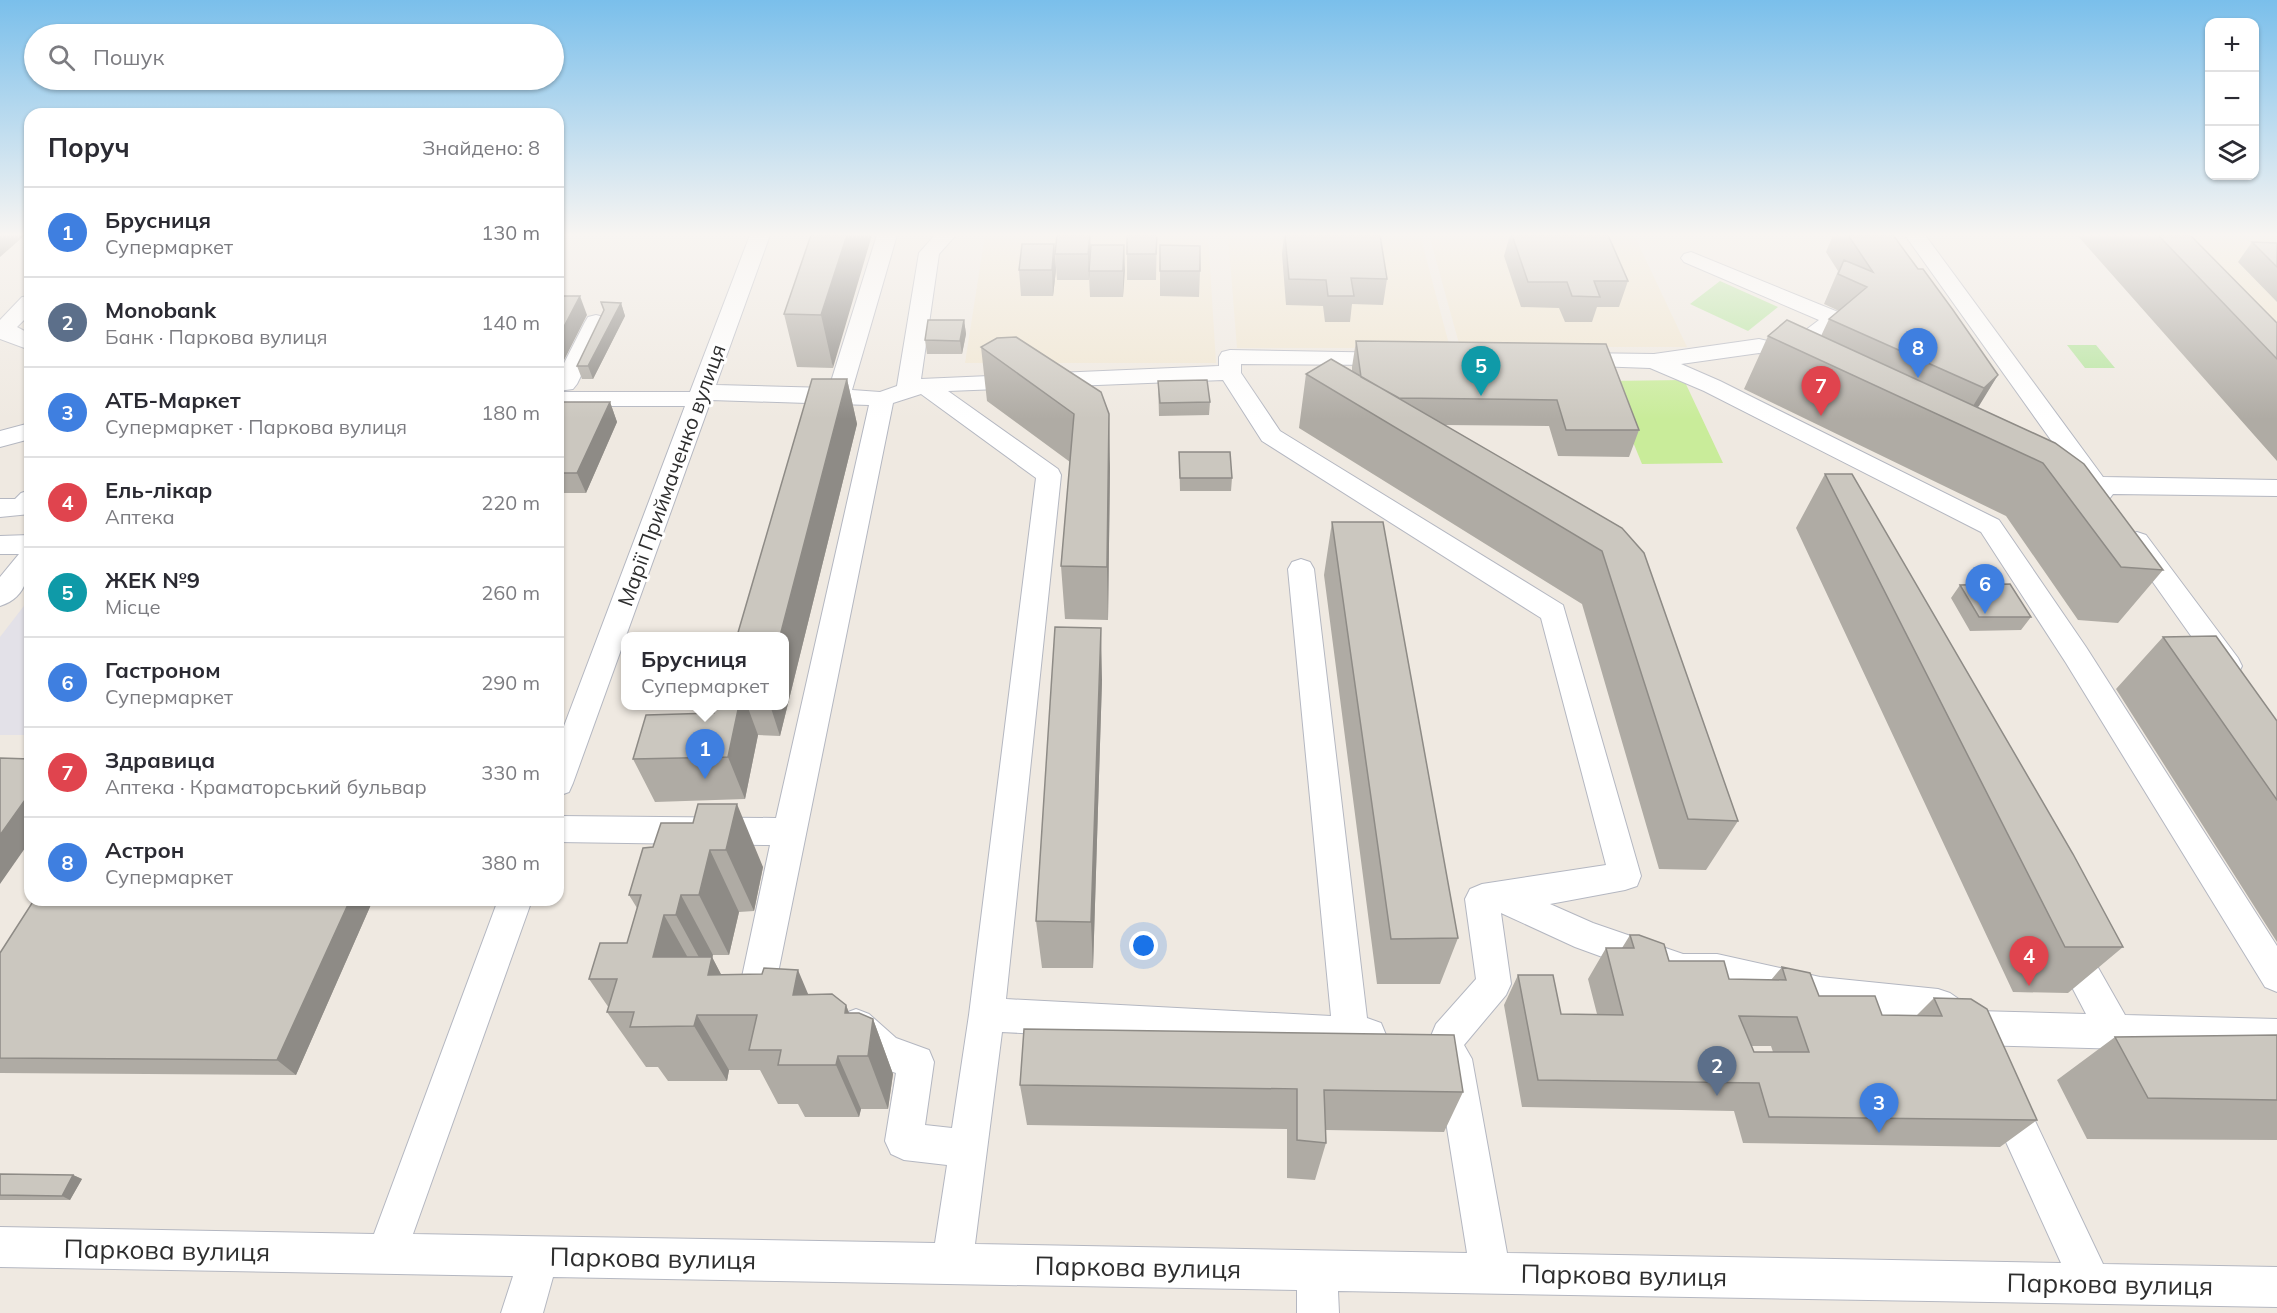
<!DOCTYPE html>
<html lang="uk">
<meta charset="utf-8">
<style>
:root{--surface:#fff;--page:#f7f7f7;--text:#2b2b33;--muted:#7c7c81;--line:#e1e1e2;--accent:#0f766e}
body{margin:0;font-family:Mulish,sans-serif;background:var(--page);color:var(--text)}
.controls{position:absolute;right:18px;top:18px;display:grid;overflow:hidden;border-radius:12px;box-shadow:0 2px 4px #0004}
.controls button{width:54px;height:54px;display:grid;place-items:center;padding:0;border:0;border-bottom:2px solid var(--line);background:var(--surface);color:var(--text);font:30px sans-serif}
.you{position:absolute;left:1144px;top:946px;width:21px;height:21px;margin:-15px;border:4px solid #fff;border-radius:50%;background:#1a73e8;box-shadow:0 0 0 9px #1a73e833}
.badge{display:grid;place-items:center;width:39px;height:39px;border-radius:50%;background:var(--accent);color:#fff;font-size:20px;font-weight:700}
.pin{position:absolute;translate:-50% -50px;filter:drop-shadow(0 2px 3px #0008)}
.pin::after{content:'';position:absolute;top:32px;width:21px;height:18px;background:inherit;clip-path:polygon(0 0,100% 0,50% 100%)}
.popup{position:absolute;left:621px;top:632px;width:168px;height:78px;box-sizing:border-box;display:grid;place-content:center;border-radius:12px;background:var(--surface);filter:drop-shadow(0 2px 4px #0005);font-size:20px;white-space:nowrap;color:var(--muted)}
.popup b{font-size:22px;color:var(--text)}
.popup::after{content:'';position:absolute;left:50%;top:100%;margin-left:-12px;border:12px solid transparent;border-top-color:var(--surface)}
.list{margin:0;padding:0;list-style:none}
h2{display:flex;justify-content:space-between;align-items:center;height:78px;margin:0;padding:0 24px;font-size:26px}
h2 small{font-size:20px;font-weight:400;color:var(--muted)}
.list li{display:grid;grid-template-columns:39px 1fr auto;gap:18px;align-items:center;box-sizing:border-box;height:90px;padding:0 24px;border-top:2px solid var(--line)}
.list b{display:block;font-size:22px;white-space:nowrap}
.list p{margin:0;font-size:20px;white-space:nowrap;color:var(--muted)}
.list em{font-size:20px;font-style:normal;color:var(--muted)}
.icon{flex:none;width:33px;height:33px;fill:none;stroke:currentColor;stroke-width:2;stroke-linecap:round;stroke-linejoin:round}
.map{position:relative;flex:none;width:2277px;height:1313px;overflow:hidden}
.search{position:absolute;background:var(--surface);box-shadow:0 2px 4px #0004;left:24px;top:24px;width:540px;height:66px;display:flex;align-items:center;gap:15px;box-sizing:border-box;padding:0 21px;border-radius:33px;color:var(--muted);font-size:22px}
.panel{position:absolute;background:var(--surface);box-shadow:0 2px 4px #0004;left:24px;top:108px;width:540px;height:798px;border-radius:18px}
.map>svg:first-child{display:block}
.industrial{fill:#e3e1e8}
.education{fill:#f0e6d1}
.green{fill:#b6e59e}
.pitch{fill:#c9ec9a}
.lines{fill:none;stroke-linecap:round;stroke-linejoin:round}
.minor-casing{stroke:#b4b7c1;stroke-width:2}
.minor{fill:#fff;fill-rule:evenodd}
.wall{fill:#afaba4;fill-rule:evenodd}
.shaded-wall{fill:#8e8b86}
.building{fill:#cbc7bf;stroke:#8e8b86;stroke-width:1.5;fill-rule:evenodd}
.labels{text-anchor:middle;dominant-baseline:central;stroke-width:6;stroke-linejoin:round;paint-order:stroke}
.street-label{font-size:21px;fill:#2e2e2e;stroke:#fff}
.near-street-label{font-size:26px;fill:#2e2e2e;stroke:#fff}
</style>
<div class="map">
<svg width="2277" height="1313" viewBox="0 0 2277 1313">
<rect width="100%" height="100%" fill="#efe9e1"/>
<!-- industrial -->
<path class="industrial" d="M30,598v137h-30v-98z"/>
<!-- education -->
<path class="education" d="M985,235h223l8,128h-251z
M1228,235h192l30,113h-213z
M1429,235h205l53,112h-227z
M2188,235h89v92z"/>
<!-- green -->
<path class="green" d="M1720,281l58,26 -30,24 -58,-27z
M2067,345h29l19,23h-30z"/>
<!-- pitch -->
<path class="pitch" d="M1684,380l39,83 -81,1 -34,-83z"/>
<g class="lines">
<!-- minor casing -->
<g class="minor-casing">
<path id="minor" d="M750,235h20l-54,150 113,3 48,-153h20l-45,155 28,2 17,-6 22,-133 16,-18h21l-17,19 -18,125 298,-13v-9l3,-5 8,-2 169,3 3,5 -3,5 -8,2 -150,-1v9l39,58 283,174 78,271 -4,10 -12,4 -75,14 43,19 90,31h34l103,23 118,12 12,4 26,18 110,3 -36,-69 5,-11 12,-4 12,4 46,81 152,4v34l-304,-8 -41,-24 -112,-12 -103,-23h-35l-107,-39 -74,-34 10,71 -5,11 -42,50 8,14 35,194 554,10 -75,-165 6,-13 13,-5 13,5 85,179 174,3v40l-939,-16 1,22h-42v-23l-744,-13 -10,36h-42l12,-37 -513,-9v-40l374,7 124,-334h34l-119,334 522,9 12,-78 -43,-5 -13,-6 -6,-13 11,-68c-24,-8 -47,-23 -58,-47l5,-12 13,-5 13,5 27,24 33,12 5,12 -9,63 27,3 17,-113 67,-537 -115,-84 -28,9 -117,580 11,7 6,12 -6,12 -12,4c-16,-6 -29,-11 -36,-27l31,-146 -212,-3v-26l218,2 93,-413 -158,-5 -138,383 -4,9 -11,4v-54l127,-336h-127v-14h132zM1223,380l39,61 279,177 65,247 -124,19 -12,5 -5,10 11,80 -40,45 -5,12 5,12 4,1 -4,10 31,194 -492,-9 27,-212 366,20 13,-5 5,-12 -5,-12 -14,-5 -53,-449 -4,-7 -9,-3 -9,3 -4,7 43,447 -325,-17 55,-524 -3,-6 -110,-78z
M1905,235h20l178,242 174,3v16l-164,-2 -3,4c-11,3 -16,2 -23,-7l-35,-9 -3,-6 3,-6 9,-2 12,3z
M1691,252l152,62 3,5 -3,5 -35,27 2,4 -3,5 -8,2 -40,-9 -78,11 39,17 279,139 87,127 191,299v46l-12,-5 -199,-324 -85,-131 -277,-141 -54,-23 -83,-3 -3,-5 3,-5 8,-2 79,1 105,-15 27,6 33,-25 -135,-58 -3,-4 3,-4z
M30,296v18l-13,13 13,7v16l-30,-11v-19l22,-23z
M596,315l8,2 3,5 -30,62 -4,5 -15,2v-16l27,-53 3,-5z
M30,423v16l-30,8v-16z
M30,490v24l-30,3v-18h15l6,-6z
M2137,532l9,3 92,123 4,8 -4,8 -10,3 -10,-3 -90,-127 -4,-6 4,-6z
M30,535c0,27 3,61 -30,71v-29l19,-23h-19v-18z"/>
</g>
<!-- minor -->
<use href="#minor" class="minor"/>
</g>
<!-- wall -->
<path class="wall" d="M811,235l22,133 -36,-1 -13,-53z
M1157,235l-1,45h-29v-26z
M1284,235h96l7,44 -4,26 -31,-1 -2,18h-25l-2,-16 -37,-1 -4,-51z
M1510,235h98l20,46 -9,26h-22l-5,15h-27l-6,-14 -38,-1 -17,-51z
M1833,235h60l25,34 80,106 -21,32 78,36 108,127 -45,53 -40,-3 -72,-104 -262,-127 24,-53h53l8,-17 10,-8 -15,-7 14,-33 -12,-19z
M2077,235h113l87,88v138z
M2252,242l25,1v59l-39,-40z
M1054,244l2,26 -3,26h-32l-2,-26z
M1124,245l-1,52h-33l-1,-21v4h-32l-2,-26 36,-2z
M1160,245l40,26 -1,26 -39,-1z
M601,302l20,1 4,13 -32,63h-11l-5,-13 27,-55z
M964,320l2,14 -4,20h-35l-2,-14z
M1356,341l250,3 33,86 -10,27 -71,-1 -9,-30 -105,-1 178,103 116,293 -32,49 -47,-1 -77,-265 -283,-176 7,-54 46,-3v-4z
M981,347l120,45 9,76 -2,152 -43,-1 -4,-53 9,-104 -83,-61z
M847,379l10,45 -77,312 -22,-1 -13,64 -90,3 -22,-43 81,-46 3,-8h67z
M1158,381l52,21 -1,13 -50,1z
M558,402h52l7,20 -31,71h-28z
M1179,452l53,26 -1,13h-51z
M1825,474l298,473 -55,46 -55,-1 -217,-464z
M1332,522l126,416 -18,46h-63l-53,-409z
M1960,585l71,32 -10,13 -51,1 -19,-33z
M2163,637l114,84v221l-161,-253z
M1102,680l-9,288h-51l-6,-47z
M693,823l70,44 -9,44 -15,1 -10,43h-16l-1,2 9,18 87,19 38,11 3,8 24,6 20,55 -5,35h-27l-2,8h-54l-7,-13h-20l-18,-34h-31l-2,11h-59l-10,-14h-12l-39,-55 2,-4 -20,-29 38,-36 10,-35 -8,-13 24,-48z
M373,900l-77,175 -296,-2v-120z
M1630,935l39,26 60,18 42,1 11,-13 37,29 63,19h35l17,-17 103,122 -37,27 -257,-4 -9,-32 -212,-4 -18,-102 14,-30 43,39h36l-9,-35 18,-31h16zM1751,1046h20l2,6h-19z
M2277,1035v105l-190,-1 -30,-59 58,-43z
M1020,1085l443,7 -19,40 -118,-2v13l-11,37 -28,-2v-49l-260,-4z
M0,1174l73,1 9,4 -12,21h-70z"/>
<!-- shaded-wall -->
<path class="shaded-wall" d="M0,235h25l-25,22z
M847,235h25l-39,133 -12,-53z
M1090,235l1,20 -2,25 -1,-26z
M1054,244l2,26 -3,26 -1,-26z
M1124,245l1,26 -2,26v-26z
M580,296l7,19 -29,57v-34z
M621,303l4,13 -32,63 -5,-13z
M964,320l2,14 -4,20 -2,-13z
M1998,375l-19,31 -14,13 19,-31z
M847,379l10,45 -77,312 -10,-31h14v-69h-4z
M610,402l7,20 -31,71 -9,-20z
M1109,414l1,54 -2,152 -1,-53z
M1101,628l1,52 -9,288 -2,-46z
M739,705h8l11,30 -13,64 -17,-42z
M30,793v48l-30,43v-49z
M737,804l26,63 -9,44 -28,-61z
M710,850l29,62 -10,43 -30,-60z
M681,895l32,60 -1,2 30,57 -34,-40 -32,-59z
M350,900h23l-77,175 -19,-15z
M664,915l33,59 -44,-17z
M798,970l24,57 -29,-32z
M846,1005l19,51 -20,-43z
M697,1015l32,55 -2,11 -33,-55z
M873,1019l20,55 -5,35 -20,-53z
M838,1056l23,53 -2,8 -23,-52z
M73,1175l9,4 -12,21 -8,-4z"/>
<!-- building -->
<path class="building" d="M811,235h36l-26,80 -37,-1z
M1057,235h33l-2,19h-33z
M1127,235h30l-1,19h-29z
M1285,235h95l7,44 -36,-1 3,18h-26l-2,-16 -37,-1z
M1512,235h96l20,46h-34l6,16 -28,-1 -5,-14h-39z
M1848,235h45l25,34h5l30,41 45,65 -14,13 -155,-69 38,-32 -29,-13 6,-14 29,12z
M2158,235h32l87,88v36z
M2252,242l25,1v24z
M1022,244h32l-2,26h-33z
M1091,245h33l-1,26h-34z
M1160,245l40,1v25h-40z
M558,296h22l-22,42z
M601,302l20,1 -33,63h-11l27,-56z
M928,320h36l-4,21 -35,-1z
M1787,320l268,123 29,21 79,106 -42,-3 -78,-104 -275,-127z
M1016,337l85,55 8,22 -2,153 -46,-1 13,-152 -93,-67 16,-9z
M1356,341l250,3 33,86h-73l-9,-30 -158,-2 -38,-21z
M1331,359l291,169 22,25 94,268 -50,-2 -86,-268 -296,-177z
M812,379h35l-67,257h-43z
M1207,380l3,22 -50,1 -2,-22z
M558,402h52l-33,71h-19z
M1179,452h51l2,26h-52z
M1825,474h27l221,380 50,93h-58z
M1332,522h51l75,416 -67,1z
M2010,584l21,33h-52l-19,-32z
M1055,627l46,1 -10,294 -55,-1z
M2216,636l61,85v79l-114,-163z
M717,705h22l-11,52 -95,2 13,-44 68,-2z
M0,758l30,1v34l-30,42z
M698,804h39l-11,46h-16l-11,45h-18l-5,20h-12l-11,42h59l-4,18 54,-1 2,-6 34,2 -5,25 39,-1 14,11 -1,8h14l14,6 -5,37h-30l-2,9h-58l3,-15h-32l8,-35h-60l-3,11 -64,1 4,-15h-27l10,-33h-28l11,-36h27l14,-48h-12l14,-47 10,-1 8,-24h32z
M34,900h316l-73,160 -277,-2v-105z
M1630,935h9l25,9 5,17h55l5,18 57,1 -4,-13 28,6 9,23h56l7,19 60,1 -8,-18 37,1 16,10 50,111 -268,-3 -10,-34 -221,-3 -20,-105h35l8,39 62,1 -17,-67h28zM1739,1016l58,1 12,35h-55z
M1024,1029l430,6 9,57 -139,-2 2,53 -29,-3v-51l-277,-4z
M2277,1035v65l-129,-2 -33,-61z
M0,1174l73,1 -11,21 -62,-1z"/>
<!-- sky -->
<linearGradient id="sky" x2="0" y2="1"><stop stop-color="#7abfeb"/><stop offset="0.56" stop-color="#f8f5f2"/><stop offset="1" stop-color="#f8f5f2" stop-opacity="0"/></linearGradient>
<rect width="2277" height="419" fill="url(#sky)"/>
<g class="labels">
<!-- street labels -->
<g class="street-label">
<text transform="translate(671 475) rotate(-70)">Марії Приймаченко вулиця</text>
</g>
<!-- near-street labels -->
<g class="near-street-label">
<text transform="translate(167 1250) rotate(1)">Паркова вулиця</text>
<text transform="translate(653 1258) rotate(1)">Паркова вулиця</text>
<text transform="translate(1138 1267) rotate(1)">Паркова вулиця</text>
<text transform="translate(1624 1275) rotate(1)">Паркова вулиця</text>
<text transform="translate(2110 1284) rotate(1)">Паркова вулиця</text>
</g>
</g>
</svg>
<div class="controls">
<button>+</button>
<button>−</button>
<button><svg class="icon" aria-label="layers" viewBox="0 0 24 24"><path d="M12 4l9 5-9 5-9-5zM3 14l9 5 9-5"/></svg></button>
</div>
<div class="you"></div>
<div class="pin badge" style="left:705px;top:779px;background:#3f7fe0">1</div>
<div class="popup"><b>Брусниця</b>Супермаркет</div>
<div class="pin badge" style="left:1717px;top:1096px;background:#5c6f8a">2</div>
<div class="pin badge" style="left:1879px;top:1133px;background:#3f7fe0">3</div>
<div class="pin badge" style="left:2029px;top:986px;background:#e0444e">4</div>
<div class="pin badge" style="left:1481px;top:396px;background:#0f9aa8">5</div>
<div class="pin badge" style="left:1985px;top:614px;background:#3f7fe0">6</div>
<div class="pin badge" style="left:1821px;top:416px;background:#e0444e">7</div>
<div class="pin badge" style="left:1918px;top:378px;background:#3f7fe0">8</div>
<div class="search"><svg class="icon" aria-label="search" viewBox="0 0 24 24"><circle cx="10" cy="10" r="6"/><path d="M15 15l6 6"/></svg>Пошук</div>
<section class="panel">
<h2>Поруч<small>Знайдено: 8</small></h2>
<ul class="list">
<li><span class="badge" style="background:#3f7fe0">1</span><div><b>Брусниця</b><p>Супермаркет</p></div><em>130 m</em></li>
<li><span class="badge" style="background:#5c6f8a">2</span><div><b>Monobank</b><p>Банк · Паркова вулиця</p></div><em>140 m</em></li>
<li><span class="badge" style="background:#3f7fe0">3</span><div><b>АТБ-Маркет</b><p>Супермаркет · Паркова вулиця</p></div><em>180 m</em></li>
<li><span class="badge" style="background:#e0444e">4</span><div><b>Ель-лікар</b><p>Аптека</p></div><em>220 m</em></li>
<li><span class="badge" style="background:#0f9aa8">5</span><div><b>ЖЕК №9</b><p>Місце</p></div><em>260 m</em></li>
<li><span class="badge" style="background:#3f7fe0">6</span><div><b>Гастроном</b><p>Супермаркет</p></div><em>290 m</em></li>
<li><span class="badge" style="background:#e0444e">7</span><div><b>Здравица</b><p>Аптека · Краматорський бульвар</p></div><em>330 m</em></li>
<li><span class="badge" style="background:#3f7fe0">8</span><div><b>Астрон</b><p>Супермаркет</p></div><em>380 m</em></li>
</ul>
</section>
</div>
